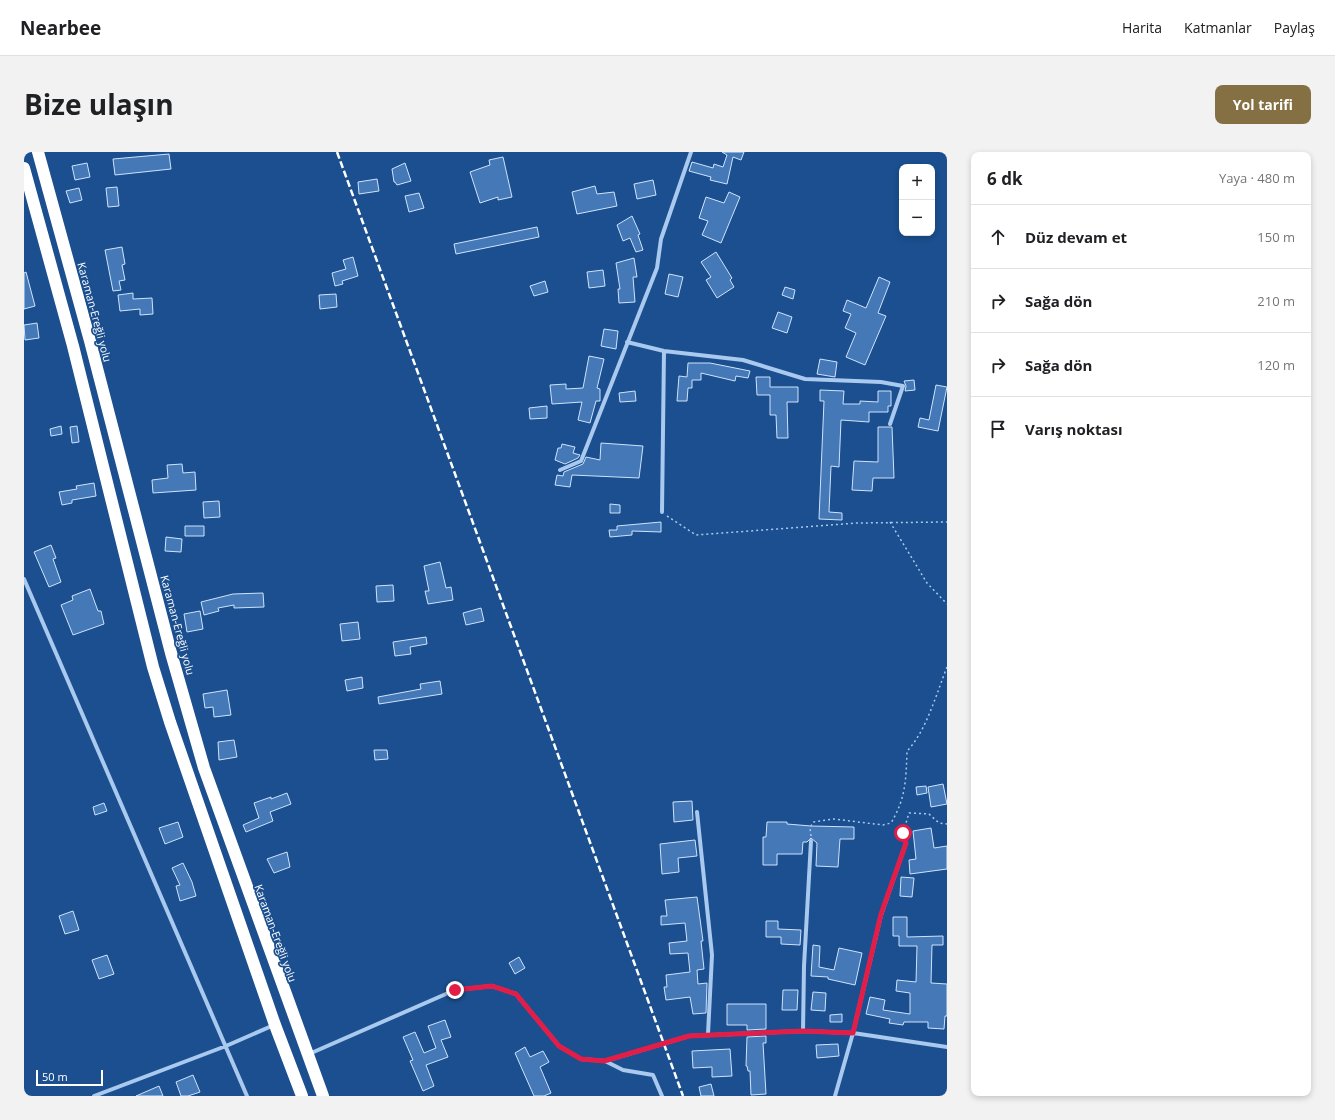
<!DOCTYPE html>
<html lang="tr">
<meta charset="utf-8">
<style>
:root{--surface:#fff;--page:#f2f2f2;--text:#202124;--muted:#757577;--line:#e0e0e0;--accent:#847042}
body{margin:0;font-family:"Open Sans",sans-serif;background:var(--page);color:var(--text)}
.controls{position:absolute;right:12px;top:12px;display:grid;overflow:hidden;border-radius:8px;box-shadow:0 2px 6px #0003}
.controls button{width:36px;height:36px;display:grid;place-items:center;padding:0;border:0;border-bottom:1px solid var(--line);background:var(--surface);color:var(--text);font:20px sans-serif}
.scale{position:absolute;left:12px;bottom:10px;width:67px;box-sizing:border-box;padding-left:4px;border:2px solid #fff;border-top:0;font-size:11px;line-height:14px;white-space:nowrap;color:#fff;-webkit-text-stroke:3px #1b4f8f;paint-order:stroke}
.stop{position:absolute;width:12px;height:12px;margin:-9px;border:3px solid #e11d48;border-radius:50%;background:#fff}
.stop.end{background:#e11d48;border-color:#fff;box-shadow:0 1px 4px #0008}
.list{margin:0;padding:0;list-style:none}
h2{display:flex;justify-content:space-between;align-items:center;height:52px;margin:0;padding:0 16px;font-size:17px}
h2 small{font-size:13px;font-weight:400;color:var(--muted)}
.list li{display:grid;grid-template-columns:26px 1fr auto;gap:12px;align-items:center;box-sizing:border-box;height:64px;padding:0 16px;border-top:1px solid var(--line)}
.list b{display:block;font-size:15px;white-space:nowrap}
.list em{font-size:13px;font-style:normal;color:var(--muted)}
.icon{flex:none;width:22px;height:22px;fill:none;stroke:currentColor;stroke-width:2;stroke-linecap:round;stroke-linejoin:round}
.map{position:relative;flex:none;width:923px;height:944px;overflow:hidden;border-radius:8px}
header{display:flex;align-items:center;gap:24px;box-sizing:border-box;height:56px;padding:0 20px;background:var(--surface);border-bottom:1px solid var(--line)}
header strong{font-size:19px}
nav{display:flex;gap:22px;margin-inline-start:auto;font-size:14px}
.intro{display:flex;align-items:center;justify-content:space-between;box-sizing:border-box;height:96px;padding:0 24px}
h1{margin:0;font-size:28px}
.button{padding:10px 18px;border-radius:8px;background:var(--accent);color:#fff;font-size:14px;font-weight:700}
main{display:flex;gap:24px;padding:0 24px}
aside{flex:1;background:var(--surface);border-radius:8px;box-shadow:0 2px 6px #0003}
.map>svg:first-child{display:block}
.building{fill:#4478b7;stroke:#cfe3fa}
.lines{fill:none;stroke-linecap:round;stroke-linejoin:round}
.path{stroke:#a9c9ee;stroke-width:1.5;stroke-dasharray:2 3;stroke-linecap:butt}
.street{stroke:#a9c9ee;stroke-width:4}
.highway{stroke:#fff;stroke-width:12}
.rail{stroke:#fff;stroke-width:2.5;stroke-dasharray:7 3;stroke-linecap:butt}
.route{stroke:#e11d48;stroke-width:5}
.labels{text-anchor:middle;dominant-baseline:central;stroke-width:3.5;stroke-linejoin:round;paint-order:stroke}
.street-label{font-size:11px;fill:#fff;stroke:#1b4f8f}
</style>
<header>
<strong>Nearbee</strong>
<nav><a>Harita</a><a>Katmanlar</a><a>Paylaş</a></nav>
</header>
<div class="intro"><h1>Bize ulaşın</h1><a class="button">Yol tarifi</a></div>
<main>
<div class="map">
<svg width="923" height="944" viewBox="0 0 923 944">
<rect width="100%" height="100%" fill="#1b4f8f"/>
<!-- building -->
<path class="building" d="M698,0h22l-3,8 -8,-3 -6,27 -17,-4 1,-3 -22,-6 3,-9 21,6 1,-4 9,3 4,-12z
M145,2l2,15 -56,6 -2,-16z
M479,5l9,40 -14,3v-3l-18,6 -10,-31 20,-7 -1,-5z
M63,11l3,14 -15,3 -3,-14z
M381,11l6,18 -14,4 -2,-3h-1l-2,-13z
M353,27l2,12 -20,3 -1,-12z
M629,28l3,15 -19,4 -3,-15z
M571,34l2,8 17,-2 3,14 -40,8 -5,-22z
M93,35l2,19 -11,1 -2,-19z
M55,36l3,12 -12,3 -4,-12z
M705,40l11,5 -19,46 -19,-8 6,-14 -9,-3 7,-21 18,6z
M395,41l5,15 -15,4 -4,-16z
M608,64l8,18 -2,1 5,15 -7,2 -6,-14 -7,3 -6,-16z
M513,75l2,10 -83,17 -2,-10z
M98,95l3,17 -3,1 3,15 -6,1 2,9 -8,1 -8,-41z
M692,100l16,26 -2,2 4,7 -17,11 -11,-18 5,-3 -10,-15z
M329,105l5,19 -16,5 1,3 -8,2 -3,-13 14,-4 -3,-9z
M610,106l3,19h-4l2,25 -16,1 -1,-14h2l-4,-26z
M579,118l2,16 -16,2 -2,-16z
M2,120l9,34 -11,3v-36z
M645,122l14,3 -5,20 -13,-3z
M855,125l11,5 -12,31 8,3 -21,49 -19,-8 10,-24 -11,-5 6,-14 -8,-3 4,-11 19,8z
M521,129l3,11 -14,4 -4,-10z
M761,135l10,3 -2,9 -11,-4z
M109,141v6l19,-1 1,16 -13,1v-6l-20,2 -2,-16z
M312,142l1,13 -17,2 -1,-14z
M754,160l14,5 -5,16 -15,-5z
M13,171l2,15 -14,2 -1,-15z
M580,177l14,2 -2,18 -15,-3z
M565,204l15,3 -7,29 3,1v12h-4l-6,22 -12,-3 4,-18 -30,2 -2,-19 16,-1v5l17,-1z
M796,207l17,3 -2,15 -18,-3z
M664,211h22l40,8 -2,7 -12,-2 -1,5 -34,-8v7h-9v8h-4l-1,13h-10l2,-25 8,1z
M732,225h14v10h28v15h-11l1,36h-11l-1,-23h-6v-20h-13z
M890,228l1,10 -10,1 1,-5 -2,-5z
M912,233l11,2 -9,44 -20,-4 2,-9 9,2z
M796,238l24,1 -1,13h17v-3l18,1v-11h13v15h-3v6h-19v10l-28,-2 -2,47 -8,-1 -2,46 13,1v7l-23,-1 5,-118h-4z
M611,239l1,10 -16,1 -1,-9z
M523,254v12l-17,1 -1,-11z
M37,274l1,8 -11,2 -1,-7z
M53,274l2,16 -7,1 -2,-16z
M854,275h14l2,51h-21l-1,13 -20,-1 2,-29 24,1z
M577,291l42,3 -4,32 -67,-3 -2,12 -15,-2 2,-10 6,1 1,-4 19,-8 3,-7 14,3z
M538,292l13,3 -2,6 7,2 -2,3 -13,6 -10,-4 3,-12h3z
M158,312l1,9 12,-1 1,18 -43,3 -1,-13 16,-2 -1,-13z
M70,331l2,13 -24,4v3l-10,2 -3,-13 18,-3 -1,-3z
M195,349l1,16 -16,1 -1,-16z
M586,352l10,1v8h-10z
M637,370v10l-29,-1v4l-22,2 -1,-7h8v-4z
M161,374h19v10h-19z
M142,385l16,2 -1,13 -16,-1z
M27,393l5,13 -3,1 8,23 -12,5 -15,-35z
M416,410l6,26 5,-1 2,13 -25,4 -3,-13h4l-5,-25z
M369,433l1,16 -17,1 -1,-16z
M66,437l8,22h3l3,13 -31,11 -12,-30 12,-5 -1,-4z
M239,441l1,14 -30,1v-3l-16,3 1,3 -15,4 -3,-13 32,-8z
M457,456l3,13 -18,4 -3,-12z
M176,459l3,18 -16,3 -3,-18z
M334,470l2,17 -18,2 -2,-17z
M402,485l1,7 -17,3 1,7 -16,2 -2,-14z
M338,525l1,11 -16,3 -2,-11z
M416,529l2,13 -63,10 -1,-7 43,-8 -1,-5z
M203,538l4,25 -17,2 -1,-10 -8,1 -2,-14z
M210,588l3,17 -18,3 -1,-18z
M350,598h13l1,9 -13,1z
M919,632l4,20 -16,3 -3,-20z
M902,634l1,7 -10,2 -1,-8z
M263,641l4,11 -21,8 3,9 -27,11 -3,-7 16,-7 -5,-15 17,-6v2z
M668,649l1,19 -19,2 -1,-20z
M80,651l3,8 -12,4 -2,-8z
M154,670l5,15 -18,7 -6,-16z
M743,670h20v2l24,2 43,1v12h-14l-2,28 -22,-1 1,-23 -6,-5 -4,4h-4l-1,12h-25v11h-14v-28h3z
M907,676l3,20 13,-2v23l-37,5 -1,-14 7,-1 -3,-28z
M671,688l2,16 -19,2 1,14 -17,2 -2,-30z
M263,700l3,15 -16,6 -7,-14z
M159,711l9,19 4,14 -16,5 -4,-15 4,-1 -8,-17z
M877,725l13,1 -2,19 -12,-1z
M673,745l6,44h-2l3,28 -7,1 1,14 9,-1 -1,30 -13,1 -3,-17 -24,3 -2,-13h3l-1,-12 24,-3 -2,-19 -18,1 -1,-11 18,-2 -2,-18 -24,2v-9h6l-2,-16z
M49,759l6,19 -14,4 -6,-18z
M869,765h14v20l36,-1v9h-11l-1,38 16,1v32h-2l-1,13 -16,-1v-6h-24l-1,3 -14,-2 1,-4 -24,-5 4,-17 15,3 -2,10 27,4v-21l-14,-2 1,-11 19,2 1,-36h-18v-10h-6z
M742,769h12v8l23,1 -1,15 -19,-1v-7h-15z
M789,793l7,1 -1,21 15,3 5,-22 23,5 -7,32 -27,-6v-2l-17,-1z
M83,803l7,19 -15,5 -7,-19z
M495,805l6,11 -10,6 -6,-11z
M759,838h15l-1,20h-15z
M789,840l13,1 -1,18 -14,-1z
M703,852h39v25l-19,1v-5h-20z
M818,862v8h-12v-7z
M421,868l6,17 -10,3 7,17 -22,8 8,21 -11,5 -13,-30 3,-1 -10,-23 12,-5 9,21 12,-5 -8,-22z
M742,884v7h-3l3,51 -15,1 -1,-24h-2l-1,-5h-1l1,-29z
M814,892l1,12 -22,2 -1,-13z
M501,895l5,10 13,-6 6,11 -9,5 11,26 -7,3h-10l-19,-43z
M706,897l2,27 -20,1v-10l-19,1 -1,-17z
M169,923l7,17 -12,4h-7l-5,-14z
M687,932l3,12h-13l-2,-9z
M135,934l4,10h-27z"/>
<g class="lines">
<!-- path -->
<path class="path" d="M643,364l29,19 161,-12 90,-1
M866,370l37,61 20,21
M787,684l-1,-8 3,-6 21,-3 49,6 8,-2c15,-25 15,-44 16,-72 19,-19 30,-59 40,-84
M880,685l-1,-4 6,-20 20,1 10,9 8,1"/>
<!-- street -->
<path class="street" d="M603,190l37,9 79,9 62,19 76,3 22,4 -13,38
M536,318l21,-9 76,-193 4,-29 30,-87
M638,360l2,-161
M0,427l223,517
M673,660l15,143 -4,79
M779,879l1,-65 7,-125
M285,902l146,-64 37,-4 24,8 43,52 22,13 24,2 84,-25 114,-5 50,2 94,14
M581,909l18,9 30,5 9,21
M70,944l132,-50 48,-21
M811,944l18,-63 28,-118 25,-72"/>
<!-- highway -->
<path class="highway" d="M14,0l52,189 81,312 33,115 119,328
M0,16l49,178 80,321 17,55 105,303 27,71"/>
<!-- rail -->
<path class="rail" d="M313,0l346,944"/>
</g>
<g class="lines">
<!-- route -->
<path class="route" d="M431,838l37,-4 24,8 43,52 22,13 23,2 85,-25 114,-5 50,2 28,-119 25,-71 -3,-10"/>
</g>
<g class="labels">
<!-- street labels -->
<g class="street-label">
<text transform="translate(71 160) rotate(75)">Karaman-Ereğli yolu</text>
<text transform="translate(154 473) rotate(75)">Karaman-Ereğli yolu</text>
<text transform="translate(252 781) rotate(70)">Karaman-Ereğli yolu</text>
</g>
</g>
</svg>
<div class="controls">
<button>+</button>
<button>−</button>
</div>
<div class="scale">50 m</div>
<div class="stop" style="left:879px;top:681px"></div>
<div class="stop end" style="left:431px;top:838px"></div>
</div>
<aside>
<h2>6 dk<small>Yaya · 480 m</small></h2>
<ul class="list">
<li><svg class="icon" aria-label="ahead" viewBox="0 0 24 24"><path d="M12 20V5M6 11l6-6 6 6"/></svg><div><b>Düz devam et</b></div><em>150 m</em></li>
<li><svg class="icon" aria-label="right" viewBox="0 0 24 24"><path d="M7 20v-9h11M14 6l5 5-5 5"/></svg><div><b>Sağa dön</b></div><em>210 m</em></li>
<li><svg class="icon" aria-label="right" viewBox="0 0 24 24"><path d="M7 20v-9h11M14 6l5 5-5 5"/></svg><div><b>Sağa dön</b></div><em>120 m</em></li>
<li><svg class="icon" aria-label="arrive" viewBox="0 0 24 24"><path d="M6 21V4h12l-3 4 3 4H6"/></svg><div><b>Varış noktası</b></div></li>
</ul>
</aside>
</main>
